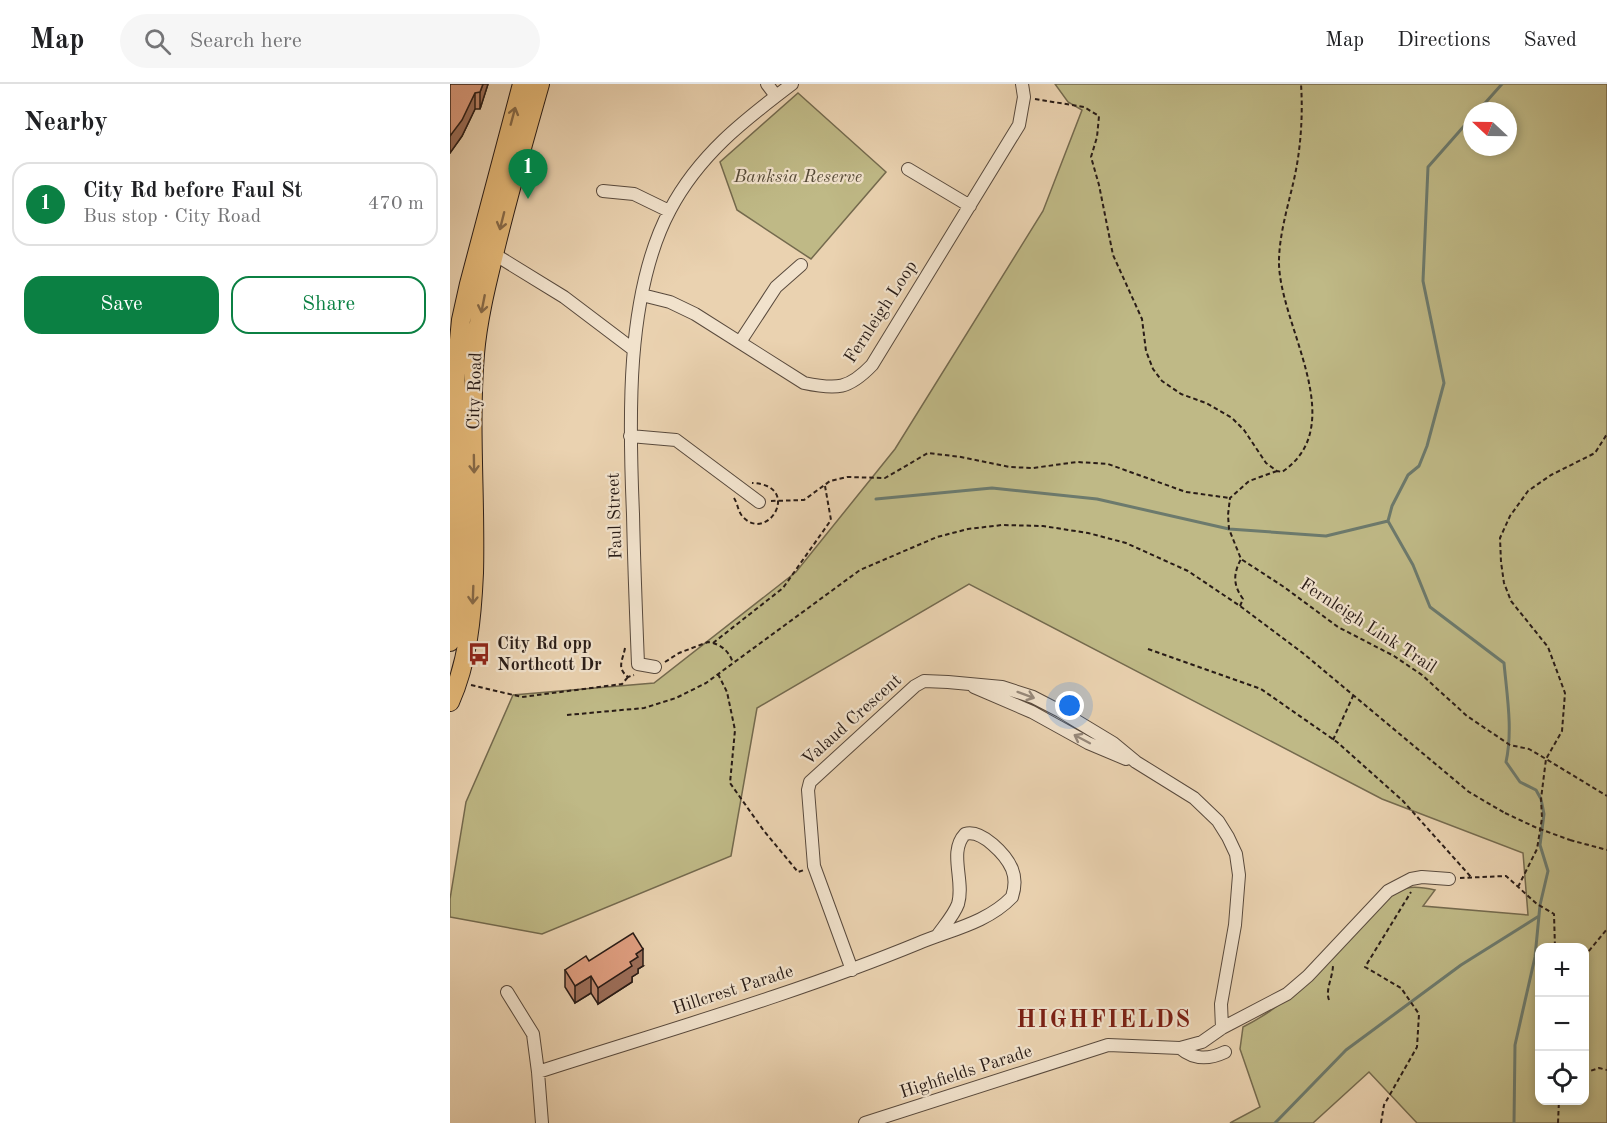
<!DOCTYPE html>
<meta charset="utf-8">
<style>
:root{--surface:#fff;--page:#f6f6f6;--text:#202124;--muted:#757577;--line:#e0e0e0;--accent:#0b8043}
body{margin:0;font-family:"Old Standard TT",serif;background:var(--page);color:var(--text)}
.controls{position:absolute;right:18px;bottom:18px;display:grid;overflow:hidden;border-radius:12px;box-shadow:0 3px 9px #0003}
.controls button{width:54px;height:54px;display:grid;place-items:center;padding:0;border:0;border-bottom:2px solid var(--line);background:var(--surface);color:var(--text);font:30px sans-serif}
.compass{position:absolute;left:1013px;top:18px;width:54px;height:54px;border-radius:50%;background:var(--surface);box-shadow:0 3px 9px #0003;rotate:292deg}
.you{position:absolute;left:620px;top:622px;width:21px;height:21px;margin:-15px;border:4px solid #fff;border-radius:50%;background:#1a73e8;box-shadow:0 0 0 9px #1a73e833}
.badge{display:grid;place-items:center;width:39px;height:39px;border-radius:50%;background:var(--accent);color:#fff;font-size:20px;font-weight:700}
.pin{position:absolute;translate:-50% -50px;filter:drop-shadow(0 2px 3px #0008)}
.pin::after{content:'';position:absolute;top:32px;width:21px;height:18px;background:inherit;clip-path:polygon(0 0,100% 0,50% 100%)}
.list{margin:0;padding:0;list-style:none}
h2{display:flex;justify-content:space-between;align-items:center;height:78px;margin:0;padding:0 24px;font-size:26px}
h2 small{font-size:20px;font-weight:400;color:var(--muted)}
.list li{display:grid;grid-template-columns:39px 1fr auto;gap:18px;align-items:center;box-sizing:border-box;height:84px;margin:0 12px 12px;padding:0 12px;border:2px solid var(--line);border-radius:18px}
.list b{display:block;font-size:22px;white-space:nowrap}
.list p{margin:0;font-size:20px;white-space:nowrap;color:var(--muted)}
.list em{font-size:20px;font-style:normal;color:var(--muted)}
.actions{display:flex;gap:12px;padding:18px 24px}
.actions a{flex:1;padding:14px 0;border:2px solid var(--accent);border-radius:18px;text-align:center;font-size:21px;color:var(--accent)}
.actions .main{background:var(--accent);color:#fff}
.icon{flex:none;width:33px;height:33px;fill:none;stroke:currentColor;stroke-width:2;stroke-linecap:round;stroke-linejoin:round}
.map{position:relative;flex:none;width:1157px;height:1039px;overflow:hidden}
header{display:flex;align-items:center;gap:36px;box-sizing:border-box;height:84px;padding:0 30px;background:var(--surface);border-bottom:2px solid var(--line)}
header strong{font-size:28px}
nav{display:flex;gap:33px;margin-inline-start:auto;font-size:21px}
.search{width:420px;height:54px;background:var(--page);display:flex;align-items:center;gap:15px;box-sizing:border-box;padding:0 21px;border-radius:33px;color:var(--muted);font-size:22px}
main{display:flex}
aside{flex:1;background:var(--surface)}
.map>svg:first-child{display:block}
.green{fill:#bfb986;stroke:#746a4e;stroke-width:1.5;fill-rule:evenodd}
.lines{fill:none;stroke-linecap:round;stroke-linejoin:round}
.stream{stroke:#6c7a6d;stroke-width:3}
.minor-casing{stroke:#594a3d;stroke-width:14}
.highway-casing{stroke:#291c17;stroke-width:20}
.path{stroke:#291c17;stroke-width:2;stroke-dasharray:4.5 3;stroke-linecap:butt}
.minor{stroke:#f1e2cc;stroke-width:12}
.highway{stroke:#e5b978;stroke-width:18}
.path-bridge{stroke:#291c17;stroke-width:2;stroke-dasharray:4.5 3;stroke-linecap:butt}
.wall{fill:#c1896f;stroke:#291c17;stroke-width:1.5}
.shaded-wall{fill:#9d6f5a;stroke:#291c17;stroke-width:1.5}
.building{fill:#e09f81;stroke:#291c17;stroke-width:1.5}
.oneway{stroke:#876a48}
.oneway2{stroke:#97897b}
.labels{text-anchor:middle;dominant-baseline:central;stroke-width:4.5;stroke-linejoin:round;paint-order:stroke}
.park-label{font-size:18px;font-style:italic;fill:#564b38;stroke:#f1e2cc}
.street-label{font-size:18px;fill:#291c17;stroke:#f1e2cc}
.poi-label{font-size:18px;font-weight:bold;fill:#291c17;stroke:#f1e2cc;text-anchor:start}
.district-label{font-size:24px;font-weight:bold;letter-spacing:1.5px;fill:#7a1f14;stroke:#f1e2cc}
</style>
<header>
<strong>Map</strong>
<div class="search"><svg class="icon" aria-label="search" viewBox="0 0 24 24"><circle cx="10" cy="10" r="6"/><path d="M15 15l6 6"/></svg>Search here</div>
<nav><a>Map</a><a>Directions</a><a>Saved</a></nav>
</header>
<main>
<aside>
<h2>Nearby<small></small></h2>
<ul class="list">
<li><span class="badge">1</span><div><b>City Rd before Faul St</b><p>Bus stop · City Road</p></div><em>470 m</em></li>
</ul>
<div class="actions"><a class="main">Save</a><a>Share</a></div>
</aside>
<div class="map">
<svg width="1157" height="1039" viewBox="0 0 1157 1039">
<rect width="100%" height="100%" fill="#ead2b0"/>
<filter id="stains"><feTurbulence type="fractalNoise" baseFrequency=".00333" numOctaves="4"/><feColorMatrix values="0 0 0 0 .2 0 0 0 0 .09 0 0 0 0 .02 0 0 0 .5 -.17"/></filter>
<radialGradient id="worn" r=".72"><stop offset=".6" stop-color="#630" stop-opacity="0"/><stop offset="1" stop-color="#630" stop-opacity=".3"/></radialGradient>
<!-- green -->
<path class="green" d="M605,0h552v1039h-190l-48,-51 -56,51h-83l30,-16 -20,-58 3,-22c24,-12 44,-27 64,-45 26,-22 70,-87 100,-94 10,-2 19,0 28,2l-12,16 105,9 -5,-62 -141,-54 -413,-215 -212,124 -26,148 -189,78 -92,-17v-18l16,-97 47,-107 141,-12 142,-111 99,-123 148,-238 39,-101 -14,-8zM1022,27h36v36h-36zM1090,864h44v152h-44z
M348,9l88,79 -75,87 -74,-49 -17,-48z"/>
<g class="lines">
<!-- stream -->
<path class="stream" d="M1028,27l24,-27
M1022,33l-44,50 -5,114 21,102 -17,63 -8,20 -11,9 -16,31 -4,15 25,44 17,42 74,56c3,33 9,67 2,99l14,20 16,8 5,9 3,15 -4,31 8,26 -8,34 -5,52 -20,88 -1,78
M426,415l116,-11 105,11 132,30 97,7 62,-15
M825,1039l71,-73 115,-85 78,-49"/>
<!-- minor casing -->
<g class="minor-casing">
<path id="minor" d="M317,0l9,12
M458,85l62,37
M153,107l31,3 35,17
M44,170l70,43 70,53
M192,211l28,7 25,12 109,69c33,7 45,6 68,-18l147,-240 5,-28 -2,-13
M290,258l36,-55 25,-22
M180,352l46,4 83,62
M205,583l-17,-3c-2,-50 -4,-100 -5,-150 -4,-92 -8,-220 37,-304 29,-55 73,-89 122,-126
M524,603l58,25 56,31 38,16
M402,886l-38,-104 -6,-76 2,-8 105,-96 9,-5 24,1 54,5 31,10 27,14 53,32 23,19 58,36 24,23 10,16 8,17 3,21 -4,50 -14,79 1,24
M57,908l26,42 5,38 4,51
M730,964c14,12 28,12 45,4
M88,988c127,-41 257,-78 381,-129 31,-13 68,-20 93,-46 3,-9 4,-18 0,-28 -6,-14 -30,-40 -47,-35 -17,18 0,47 -7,70 -4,11 -14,22 -21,32
M415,1039l243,-78 72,3 22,-6 20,-14 65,-34 21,-18 80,-85 23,-12 11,-2 27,2"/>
</g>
<!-- highway casing -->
<g class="highway-casing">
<path id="highway" d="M0,558l8,-72 -3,-190 6,-60 8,-36 53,-200
M0,618c18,-40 22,-85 24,-129 2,-73 -5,-146 1,-219 3,-37 13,-75 22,-112 13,-53 28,-105 43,-158"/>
</g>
<!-- path -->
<path class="path" d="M585,15l49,8 15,9 -2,21 -6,20 8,28 14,70 29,64 4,32 7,18 9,12 19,13 25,9 26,15 12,12 22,33 11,8 5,1c71,-48 -5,-149 -3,-213 1,-29 10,-56 16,-84 6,-29 8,-62 6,-91
M827,387l-28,10 -19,17 -2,17 1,14 12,30 43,28 54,40 56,29 28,19 45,41 43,29 19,4 17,10 16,-28 3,-38 -17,-46 -37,-46 -7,-18 -3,-21 -1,-24 10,-22 18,-25 23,-16 44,-22 12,-19
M284,414c4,6 4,15 10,20 25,24 58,-33 8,-35
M321,417l33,-1 26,-19 17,-4 38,1 43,-25 33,4 49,10 23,1 44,-6 31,2 78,28 44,6
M790,522l3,-7c-10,-14 -10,-25 -2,-40
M263,559l70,-55 48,-68 -6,-34
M175,564c-2,12 -9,20 3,29l6,-2
M698,565l113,40 76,53 66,59 68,76
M215,578l14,-9 29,-11c13,2 21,9 25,21
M268,590l9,18 8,38 -5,53 34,48 34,41 6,-2
M21,601l51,12 100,-13 6,-7
M117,631l77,-7 32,-10 30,-15 154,-113 77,-33 31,-8 34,-4 41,1 45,7 38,10 62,28 52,35 64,48 165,138 36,21
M883,656l20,-44
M1120,756l37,10
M1010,794l46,-2 31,28 17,10 1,34
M1068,803l19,-38 5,-31 -1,-19 5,-40 61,37
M1134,873l23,-28
M879,916c-4,-10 4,-23 4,-35
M1134,989l15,-5 8,2
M931,1039l3,-18 33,-58 2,-33 -18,-26 -36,-21 46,-75
M1108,1039l1,-23"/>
<!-- minor -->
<use href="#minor" class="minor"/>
<!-- highway -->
<use href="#highway" class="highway"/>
<!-- path-bridge -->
<path class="path-bridge" d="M1055,729l32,15 33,12"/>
</g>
<!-- wall -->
<path class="wall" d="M0,0h38l-8,25h-5l-13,27 -12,17z
M139,877l54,5 -5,3v4l-6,4v5l-34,22 -7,-11 -16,10 -10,-16v-17z"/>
<!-- shaded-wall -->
<path class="shaded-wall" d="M33,0h5l-8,25v-17z
M25,9v16l-13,27 -12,17v-17z
M193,865v17l-5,3v4l-6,4v5l-34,22v-16l38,-34z
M141,892v17l-16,10v-17z"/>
<!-- building -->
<path class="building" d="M0,0h33l-3,8 -5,1 -13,27 -12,16z
M183,849l10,16 -7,5 2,3 -8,5 2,4 -34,22 -7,-12 -16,10 -10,-16 21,-14 3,5z"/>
<!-- one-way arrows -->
<defs><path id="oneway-shaft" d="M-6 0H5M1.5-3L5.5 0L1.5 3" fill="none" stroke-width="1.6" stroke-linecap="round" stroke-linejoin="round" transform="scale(1.5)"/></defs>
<g class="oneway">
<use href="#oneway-shaft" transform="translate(63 32) rotate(-75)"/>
<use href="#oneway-shaft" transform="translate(52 137) rotate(104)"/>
<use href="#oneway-shaft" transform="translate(33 220) rotate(101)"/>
<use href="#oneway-shaft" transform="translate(24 380) rotate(89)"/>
<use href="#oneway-shaft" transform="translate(23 511) rotate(92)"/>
</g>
<g class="oneway2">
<use href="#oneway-shaft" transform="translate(576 611) rotate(20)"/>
<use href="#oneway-shaft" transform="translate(632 655) rotate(-152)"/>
</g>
<!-- icons -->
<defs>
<g id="bus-bare" transform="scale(1.8)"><path d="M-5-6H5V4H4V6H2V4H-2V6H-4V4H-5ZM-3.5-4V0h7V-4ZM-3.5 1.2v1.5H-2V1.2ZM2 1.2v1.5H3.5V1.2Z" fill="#8f2418" stroke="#f1e2cc" stroke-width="2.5" paint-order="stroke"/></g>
</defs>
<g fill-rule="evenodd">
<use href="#bus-bare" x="29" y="570"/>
</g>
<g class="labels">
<!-- park labels -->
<g class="park-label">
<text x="348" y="93">Banksia Reserve</text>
</g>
<!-- street labels -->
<g class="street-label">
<text transform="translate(431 228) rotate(-57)">Fernleigh Loop</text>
<text transform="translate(25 307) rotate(-88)">City Road</text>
<text transform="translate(165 432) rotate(-92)">Faul Street</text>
<text transform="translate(918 542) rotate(33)">Fernleigh Link Trail</text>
<text transform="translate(402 636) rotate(-42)">Valaud Crescent</text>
<text transform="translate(283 906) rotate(-18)">Hillcrest Parade</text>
<text transform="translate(516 988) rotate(-18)">Highfields Parade</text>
</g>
<!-- poi labels -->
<g class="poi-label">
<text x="47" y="560">City Rd opp<tspan x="47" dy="21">Northcott Dr</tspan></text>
</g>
<!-- district labels -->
<g class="district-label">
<text x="654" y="937">HIGHFIELDS</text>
</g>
</g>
<rect width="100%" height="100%" filter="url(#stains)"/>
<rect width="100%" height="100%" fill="url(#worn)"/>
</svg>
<div class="controls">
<button>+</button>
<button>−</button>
<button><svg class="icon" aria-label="locate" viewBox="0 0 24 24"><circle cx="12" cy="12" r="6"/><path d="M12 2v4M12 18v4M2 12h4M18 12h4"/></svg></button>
</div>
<svg class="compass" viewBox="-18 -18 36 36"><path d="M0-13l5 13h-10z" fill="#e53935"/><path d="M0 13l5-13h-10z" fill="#757577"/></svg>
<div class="you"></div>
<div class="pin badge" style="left:78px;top:115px">1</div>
</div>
</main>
